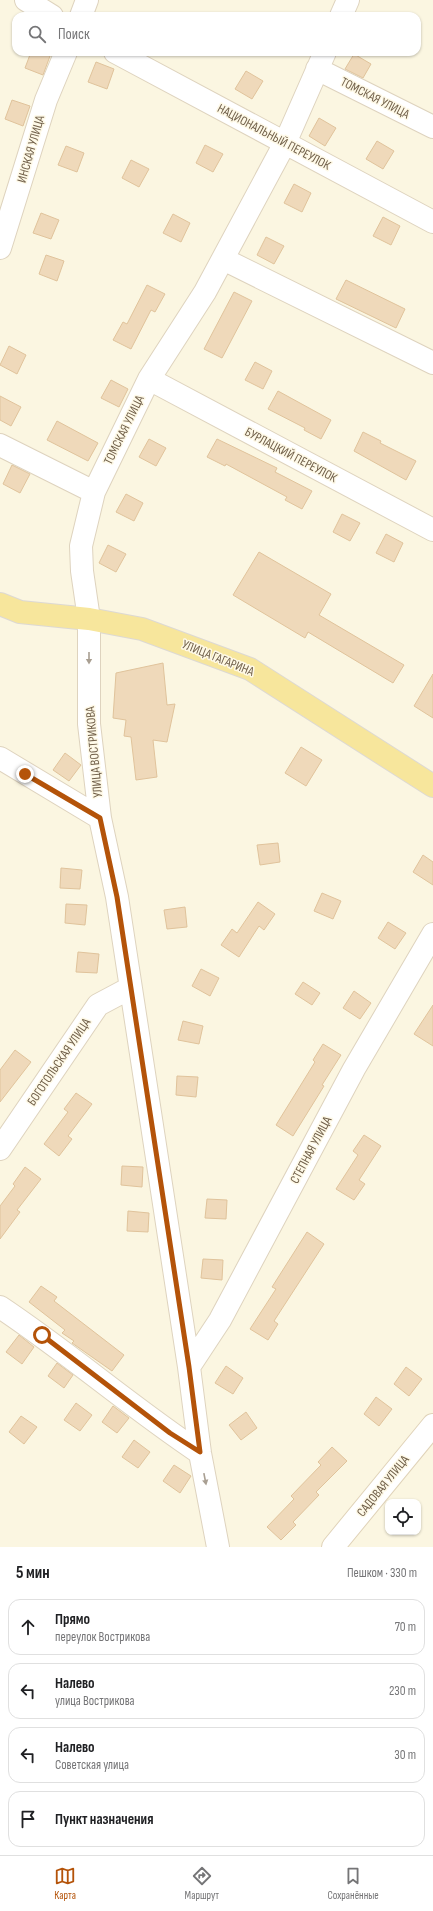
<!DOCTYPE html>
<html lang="ru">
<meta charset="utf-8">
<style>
:root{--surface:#fff;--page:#f2f2f2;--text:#202124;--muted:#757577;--line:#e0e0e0;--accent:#b45309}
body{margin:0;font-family:"Sofia Sans Condensed",sans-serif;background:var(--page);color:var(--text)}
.controls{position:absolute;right:12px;bottom:12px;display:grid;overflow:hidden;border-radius:8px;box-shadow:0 1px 3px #0004}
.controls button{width:36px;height:36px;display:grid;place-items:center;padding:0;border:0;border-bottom:1px solid var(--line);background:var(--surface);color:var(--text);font:20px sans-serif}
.stop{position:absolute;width:12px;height:12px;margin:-9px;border:3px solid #b45309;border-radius:50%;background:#fff}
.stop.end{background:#b45309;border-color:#fff;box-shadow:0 1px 4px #0008}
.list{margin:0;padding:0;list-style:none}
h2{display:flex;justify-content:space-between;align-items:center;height:52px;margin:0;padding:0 16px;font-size:17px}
h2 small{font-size:13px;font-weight:400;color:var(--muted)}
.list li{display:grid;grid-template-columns:26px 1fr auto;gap:12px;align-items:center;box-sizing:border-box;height:56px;margin:0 8px 8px;padding:0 8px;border:1px solid var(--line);border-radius:12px}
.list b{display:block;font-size:15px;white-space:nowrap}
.list p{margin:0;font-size:13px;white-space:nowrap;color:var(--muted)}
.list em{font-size:13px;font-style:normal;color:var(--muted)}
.icon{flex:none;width:22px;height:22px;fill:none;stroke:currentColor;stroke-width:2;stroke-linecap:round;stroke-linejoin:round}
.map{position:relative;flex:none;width:433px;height:1547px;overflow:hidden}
.search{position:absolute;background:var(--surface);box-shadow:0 1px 3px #0004;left:12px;right:12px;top:12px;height:44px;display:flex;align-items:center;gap:10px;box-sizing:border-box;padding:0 14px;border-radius:12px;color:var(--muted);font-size:15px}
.sheet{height:308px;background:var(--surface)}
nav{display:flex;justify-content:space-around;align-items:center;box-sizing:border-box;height:56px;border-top:1px solid var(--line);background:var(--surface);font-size:11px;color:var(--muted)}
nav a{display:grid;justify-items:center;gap:2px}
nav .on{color:var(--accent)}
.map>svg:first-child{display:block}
.building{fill:#efd9ba;stroke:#e0c39b}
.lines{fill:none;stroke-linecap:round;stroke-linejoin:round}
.street-casing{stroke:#ded3be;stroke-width:24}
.secondary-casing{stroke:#e0d3b9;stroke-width:24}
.primary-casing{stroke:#ddd9d3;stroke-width:24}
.street{stroke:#fff;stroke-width:22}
.secondary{stroke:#fff;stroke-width:22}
.primary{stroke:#f7e69c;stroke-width:22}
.oneway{fill:#a99f92}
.route{stroke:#b45309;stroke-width:5}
.labels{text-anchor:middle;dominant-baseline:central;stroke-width:3;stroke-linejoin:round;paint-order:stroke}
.street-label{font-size:13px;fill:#705f49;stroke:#fef9e7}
</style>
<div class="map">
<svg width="433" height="1547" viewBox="0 0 433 1547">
<rect width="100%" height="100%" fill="#fbf6e1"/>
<!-- building -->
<path class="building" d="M31,52h10l9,4 -7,19 -18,-7z
M354,54l17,10 -8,14 -18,-9z
M96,62l18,7 -7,20 -19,-7z
M246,71l17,10 -11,18 -17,-10z
M12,100l18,6 -7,20 -18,-7z
M319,118l17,10 -11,18 -16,-10z
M377,141l17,10 -11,18 -17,-10z
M205,145l18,9 -10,18 -17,-9z
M66,146l18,7 -7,19 -19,-7z
M131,160l18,9 -10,18 -17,-9z
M294,184l17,9 -9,19 -18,-9z
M41,213l18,7 -8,19 -18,-6z
M173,214l17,9 -9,19 -18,-9z
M383,217l17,9 -9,19 -18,-9z
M266,237l18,9 -10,18 -17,-9z
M46,255l18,6 -7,20 -18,-7z
M346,280l59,29 -9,19 -60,-29z
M147,285l18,9 -10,18 -4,-2 -20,39 -18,-9 10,-18 4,2z
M234,292l18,9 -30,57 -18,-9z
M9,346l17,9 -9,19 -17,-9z
M255,362l17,9 -9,18 -18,-9z
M111,380l17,9 -9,18 -18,-9z
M278,391l53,29 -10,19 -17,-9 1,-2 -37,-19z
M0,396l21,11 -10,19 -11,-6z
M57,421l41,22 -10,18 -41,-21z
M363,432l18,9 -1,2 36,18 -10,19 -52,-29z
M149,439l17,9 -10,18 -17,-9z
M217,439l60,29 -2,4 37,19 -10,18 -17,-9 2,-3 -61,-33 -1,2 -18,-9z
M12,465l18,9 -10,19 -17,-9z
M126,494l17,9 -9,18 -18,-9z
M342,514l18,9 -10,18 -17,-9z
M386,534l17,9 -9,19 -18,-9z
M108,545l18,9 -10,18 -17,-9z
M259,552l72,42 -12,21 85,50 -11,18 -85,-51 -3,6 -72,-43z
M163,663l4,42 8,-1 -8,38 -14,-2 4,37 -21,3 -5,-43 -7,-1 2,-16 -13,-2 3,-45z
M433,674v44l-19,-12z
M301,747l21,13 -16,26 -21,-13z
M65,753l16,12 -12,16 -16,-11z
M278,843l2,19 -20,3 -3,-20z
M423,855l10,7v23l-20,-13z
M61,868l21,2 -2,19 -20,-1z
M322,893l19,8 -8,18 -19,-8z
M258,902l17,12 -11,16 -5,-4 -20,31 -18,-12 11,-16 5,4z
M66,904l21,1 -2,20 -20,-2z
M185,907l2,20 -20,2 -3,-19z
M388,922l18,11 -11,16 -17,-11z
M78,952l21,2 -2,19 -21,-1z
M201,969l18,9 -9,18 -18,-10z
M303,982l17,11 -8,12 -17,-11z
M354,991l17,12 -11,16 -17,-11z
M433,1005v41l-19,-12z
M183,1021l20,5 -4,18 -21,-4z
M323,1044l18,11 -19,30 2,1 -31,50 -17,-11 39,-63 -2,-2z
M15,1050l16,12 -31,40v-32z
M177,1076l21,1 -2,20 -20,-2z
M76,1093l16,11 -24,32 4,3 -13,17 -15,-12 24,-32 -4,-3z
M364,1135l17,11 -22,34 6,4 -11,16 -18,-11 22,-34 -5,-4z
M122,1166l21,1 -1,20 -21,-2z
M25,1167l16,12 -24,31 3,2 -20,27v-33l15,-20 -2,-2z
M207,1199l20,1 -1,19 -21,-1z
M128,1211l21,2 -1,19 -21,-1z
M307,1232l17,12 -50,77 4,3 -10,16 -18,-11 26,-40 -4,-2z
M203,1259l20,1 -1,20 -21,-2z
M41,1286l16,11 -3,4 70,54 -12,16 -40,-28 2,-2 -12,-8 3,-3 -36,-28z
M19,1335l15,12 -12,17 -16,-12z
M57,1363l16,12 -9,13 -16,-12z
M226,1366l17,12 -10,16 -18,-11z
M406,1367l16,12 -13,17 -15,-12z
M376,1397l16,12 -13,17 -15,-12z
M76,1403l16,12 -12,16 -16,-11z
M113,1406l16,12 -12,15 -15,-11z
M246,1412l11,16 -16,12 -12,-15z
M21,1416l16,11 -13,17 -15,-12z
M134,1440l16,12 -12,16 -16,-11z
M332,1447l15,14 -31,31 3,3 -26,27 3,3 -15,15 -14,-13 27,-28 -3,-3 30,-31 -3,-3z
M174,1465l17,11 -11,17 -17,-12z"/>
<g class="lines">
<!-- street casing -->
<g class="street-casing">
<path id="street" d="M26,0l26,16
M81,16l6,-16
M341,16l7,-16
M115,52l318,170
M317,69l116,58
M0,248l46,-148 20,-48
M223,259l210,104
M149,379l284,151
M0,445l94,47
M0,758l100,60
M0,1149l98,-144 32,-17
M0,1307c69,46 131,100 200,146
M189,1367l31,-47 134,-251 79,-135
M218,1547l-18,-94 -11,-86 -72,-470 -17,-79 -11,-94v-105l-7,-48 -1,-25 13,-54 55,-113 56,-87 80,-149 40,-91"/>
</g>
<!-- secondary casing -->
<g class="secondary-casing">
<path id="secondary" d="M333,1547l100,-122"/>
</g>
<!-- primary casing -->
<g class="primary-casing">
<path id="primary" d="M0,604l20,8 69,7 53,10 108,40 183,117"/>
</g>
<!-- street -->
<use href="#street" class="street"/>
<!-- secondary -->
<use href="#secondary" class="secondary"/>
<!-- primary -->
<use href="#primary" class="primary"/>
</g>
<!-- one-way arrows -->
<defs><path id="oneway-solid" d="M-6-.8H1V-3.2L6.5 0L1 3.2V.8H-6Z"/></defs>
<g class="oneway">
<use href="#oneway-solid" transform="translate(89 658) rotate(90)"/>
<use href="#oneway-solid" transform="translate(205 1479) rotate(79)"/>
</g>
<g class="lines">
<!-- route -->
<path class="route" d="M25,774l75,44 17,79 72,470 11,85 -30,-19 -128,-98"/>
</g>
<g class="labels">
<!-- street labels -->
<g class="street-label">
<text transform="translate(375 98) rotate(27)">ТОМСКАЯ УЛИЦА</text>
<text transform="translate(274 137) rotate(28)">НАЦИОНАЛЬНЫЙ ПЕРЕУЛОК</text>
<text transform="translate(31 149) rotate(-74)">ИНСКАЯ УЛИЦА</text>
<text transform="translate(124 430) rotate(-64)">ТОМСКАЯ УЛИЦА</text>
<text transform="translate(291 455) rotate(28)">БУРЛАЦКИЙ ПЕРЕУЛОК</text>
<text transform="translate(218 658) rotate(22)">УЛИЦА ГАГАРИНА</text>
<text transform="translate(94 752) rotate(-95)">УЛИЦА ВОСТРИКОВА</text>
<text transform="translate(59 1062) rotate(-56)">БОГОТОЛЬСКАЯ УЛИЦА</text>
<text transform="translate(311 1150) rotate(-62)">СТЕПНАЯ УЛИЦА</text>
<text transform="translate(383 1486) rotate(-51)">САДОВАЯ УЛИЦА</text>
</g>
</g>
</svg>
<div class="controls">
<button><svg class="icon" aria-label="locate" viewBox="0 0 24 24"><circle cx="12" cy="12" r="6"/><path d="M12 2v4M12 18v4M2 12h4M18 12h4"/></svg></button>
</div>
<div class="stop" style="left:42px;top:1335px"></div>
<div class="stop end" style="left:25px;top:774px"></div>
<div class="search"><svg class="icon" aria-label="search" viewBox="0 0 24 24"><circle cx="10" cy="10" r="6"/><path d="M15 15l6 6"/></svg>Поиск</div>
</div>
<section class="sheet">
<h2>5 мин<small>Пешком · 330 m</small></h2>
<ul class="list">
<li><svg class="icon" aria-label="ahead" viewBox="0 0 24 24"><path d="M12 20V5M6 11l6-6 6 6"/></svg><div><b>Прямо</b><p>переулок Вострикова</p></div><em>70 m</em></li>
<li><svg class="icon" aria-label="left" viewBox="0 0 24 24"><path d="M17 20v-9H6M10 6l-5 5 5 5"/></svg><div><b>Налево</b><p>улица Вострикова</p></div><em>230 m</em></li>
<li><svg class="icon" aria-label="left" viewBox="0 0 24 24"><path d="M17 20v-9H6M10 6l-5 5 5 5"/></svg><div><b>Налево</b><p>Советская улица</p></div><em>30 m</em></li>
<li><svg class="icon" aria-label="arrive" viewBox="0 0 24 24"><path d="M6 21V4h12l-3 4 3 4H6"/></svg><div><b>Пункт назначения</b></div></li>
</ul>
</section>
<nav>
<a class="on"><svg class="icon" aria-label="map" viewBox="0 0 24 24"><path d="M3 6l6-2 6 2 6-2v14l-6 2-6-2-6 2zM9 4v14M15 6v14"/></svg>Карта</a>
<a><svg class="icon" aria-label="directions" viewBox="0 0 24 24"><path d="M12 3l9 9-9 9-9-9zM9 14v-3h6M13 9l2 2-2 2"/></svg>Маршрут</a>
<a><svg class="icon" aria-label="saved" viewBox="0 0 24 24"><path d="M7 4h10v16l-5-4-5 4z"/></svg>Сохранённые</a>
</nav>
